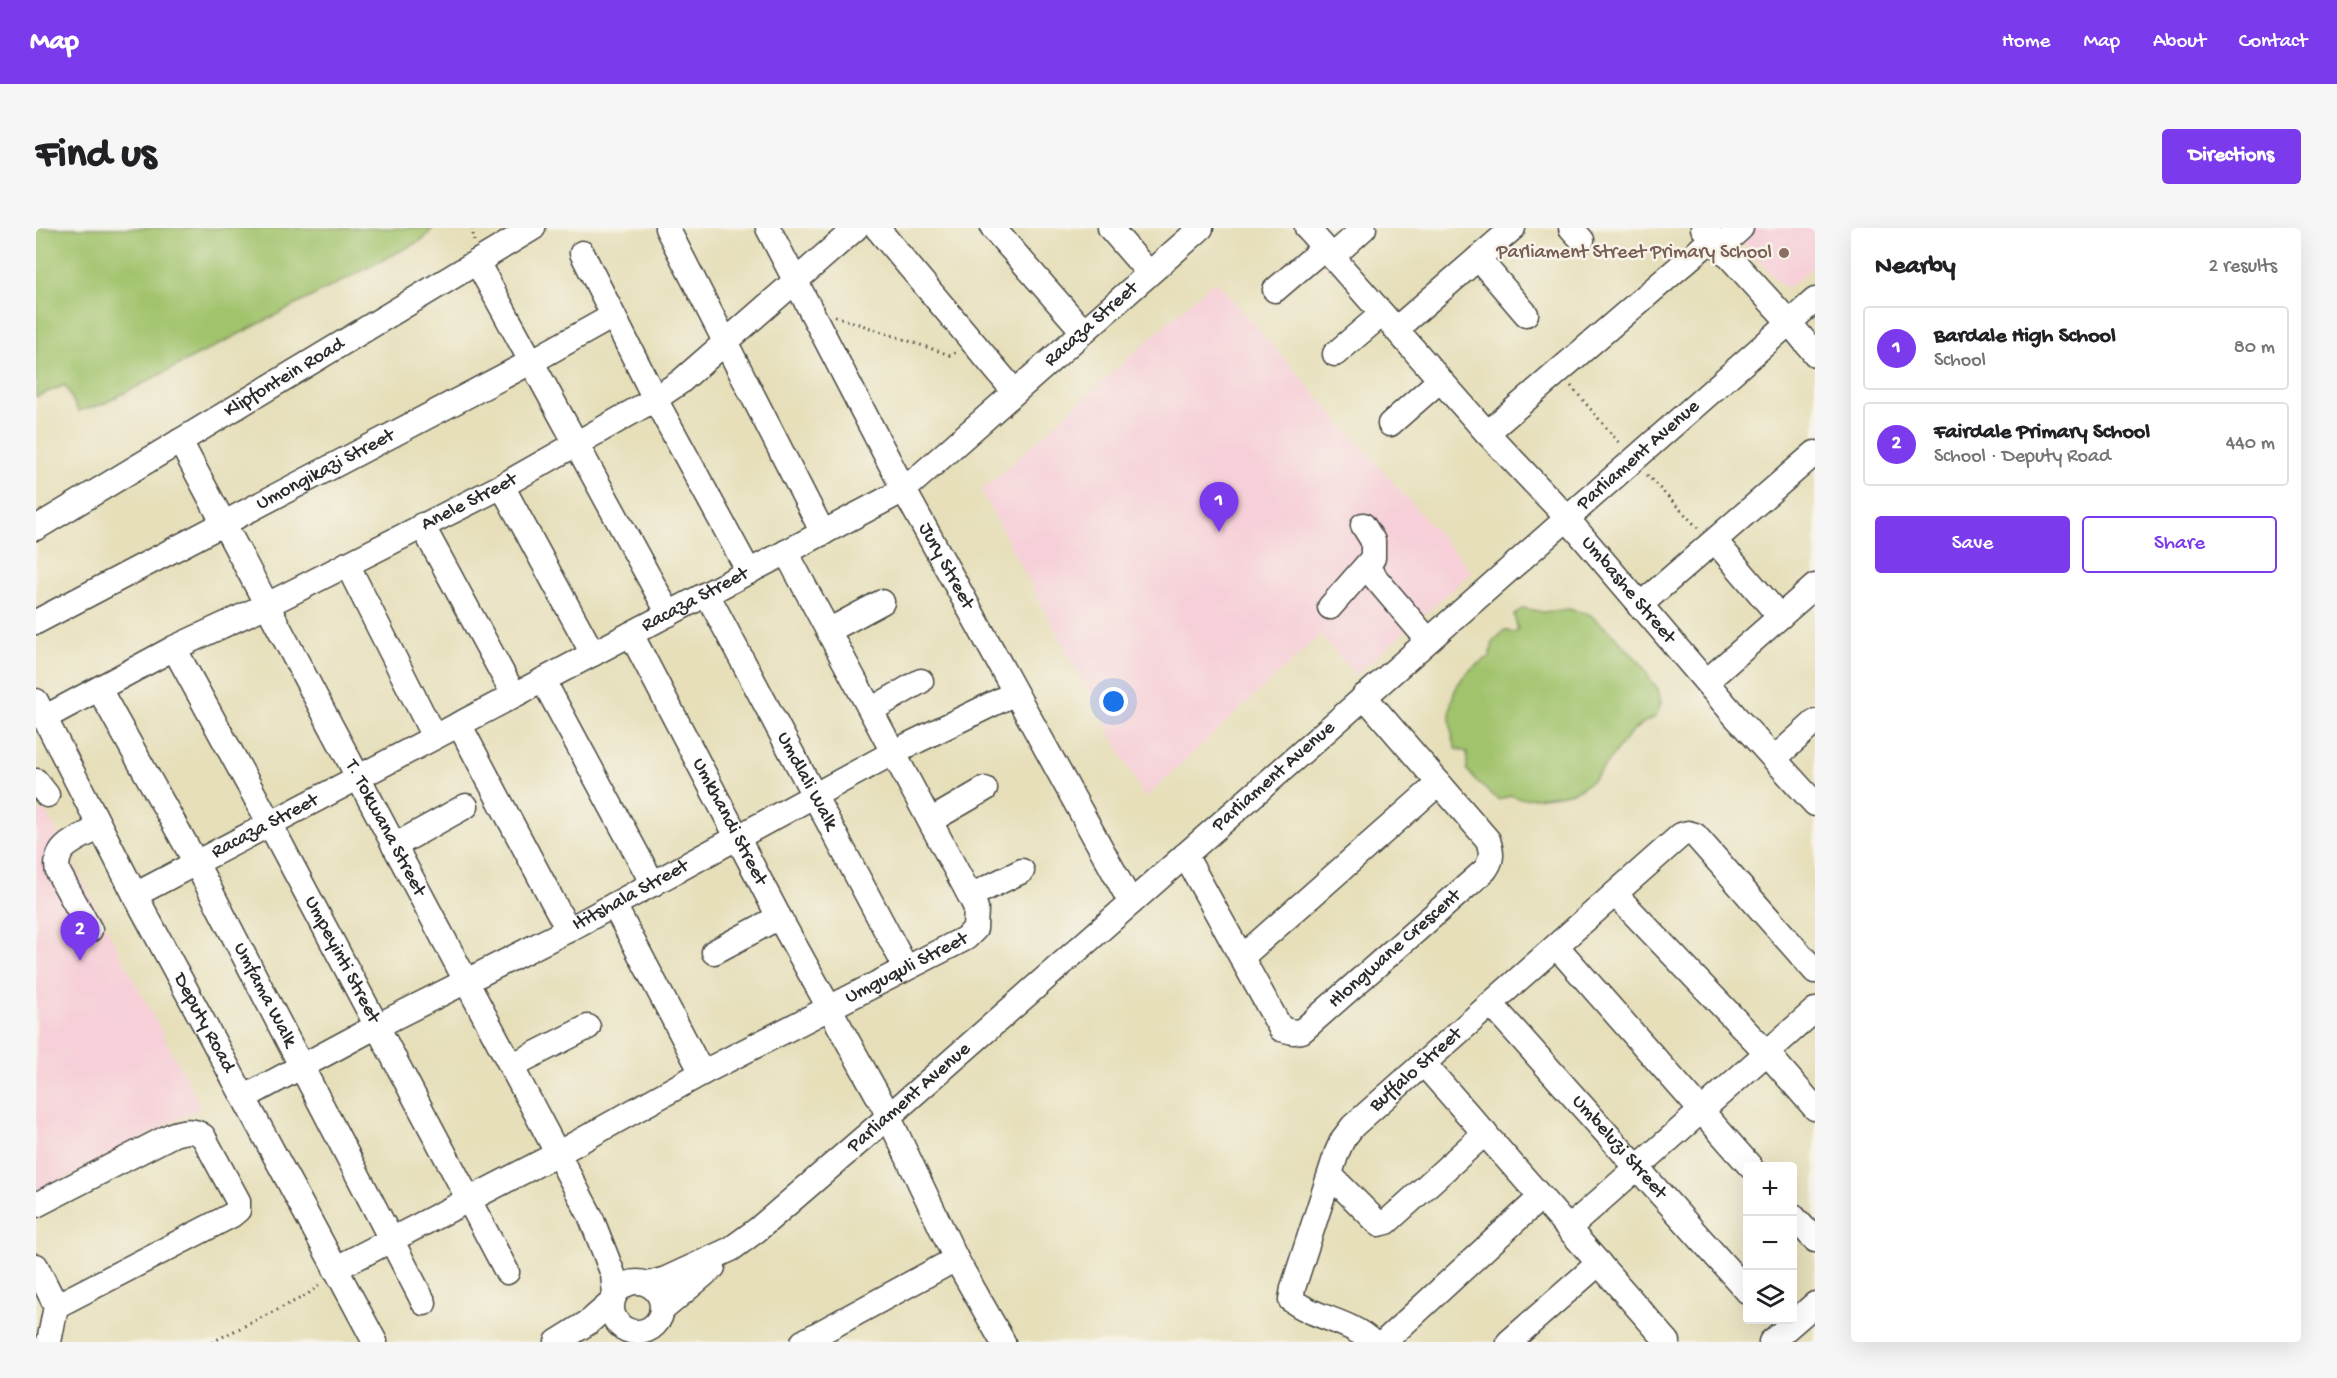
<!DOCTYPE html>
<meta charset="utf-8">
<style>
:root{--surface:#fff;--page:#f6f6f6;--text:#202124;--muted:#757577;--line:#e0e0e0;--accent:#7c3aed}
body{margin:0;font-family:"Gochi Hand",sans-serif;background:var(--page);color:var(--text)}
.controls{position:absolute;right:18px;bottom:18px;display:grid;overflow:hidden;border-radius:6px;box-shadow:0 6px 24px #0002}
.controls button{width:54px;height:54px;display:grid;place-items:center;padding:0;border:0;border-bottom:2px solid var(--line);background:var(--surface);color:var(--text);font:30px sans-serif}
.you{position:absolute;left:1078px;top:474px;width:21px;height:21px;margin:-15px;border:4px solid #fff;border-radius:50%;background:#1a73e8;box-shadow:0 0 0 9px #1a73e833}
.badge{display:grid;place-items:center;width:39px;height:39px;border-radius:50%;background:var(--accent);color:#fff;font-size:20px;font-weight:700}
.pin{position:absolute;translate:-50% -50px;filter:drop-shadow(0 2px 3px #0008)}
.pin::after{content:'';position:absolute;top:32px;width:21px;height:18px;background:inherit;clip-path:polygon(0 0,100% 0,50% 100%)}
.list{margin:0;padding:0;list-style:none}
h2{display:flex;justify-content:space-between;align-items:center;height:78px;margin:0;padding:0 24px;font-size:26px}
h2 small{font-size:20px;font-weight:400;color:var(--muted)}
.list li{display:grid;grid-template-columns:39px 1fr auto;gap:18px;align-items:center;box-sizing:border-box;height:84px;margin:0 12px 12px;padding:0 12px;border:2px solid var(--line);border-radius:6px}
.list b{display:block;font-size:22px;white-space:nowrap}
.list p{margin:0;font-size:20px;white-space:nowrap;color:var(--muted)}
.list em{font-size:20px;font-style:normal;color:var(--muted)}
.actions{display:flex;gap:12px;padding:18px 24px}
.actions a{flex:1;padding:14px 0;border:2px solid var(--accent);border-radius:6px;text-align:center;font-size:21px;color:var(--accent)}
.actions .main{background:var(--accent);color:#fff}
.icon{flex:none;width:33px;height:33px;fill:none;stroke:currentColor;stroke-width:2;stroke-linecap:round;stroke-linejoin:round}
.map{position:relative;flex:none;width:1779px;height:1114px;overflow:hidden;border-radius:6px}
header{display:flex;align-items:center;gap:36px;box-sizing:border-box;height:84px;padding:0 30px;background:var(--accent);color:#fff}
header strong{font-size:28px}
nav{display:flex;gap:33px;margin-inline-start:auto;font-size:21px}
.intro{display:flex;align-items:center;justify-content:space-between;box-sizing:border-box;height:144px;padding:0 36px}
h1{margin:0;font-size:42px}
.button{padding:15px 27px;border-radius:6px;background:var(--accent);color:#fff;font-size:21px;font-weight:700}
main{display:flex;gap:36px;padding:0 36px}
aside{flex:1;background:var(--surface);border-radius:6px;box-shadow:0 6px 24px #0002}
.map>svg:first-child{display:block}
.built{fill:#f6cfd8}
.green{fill:#a1c36c;stroke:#66774c;stroke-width:1.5}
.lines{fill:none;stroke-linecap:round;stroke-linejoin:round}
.minor-casing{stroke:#474640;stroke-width:27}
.path{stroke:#474640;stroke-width:3;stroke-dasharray:1.5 4.5;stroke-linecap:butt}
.minor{stroke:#fff;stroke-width:24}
.education-dot{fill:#8d6e63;stroke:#f7f3e8;stroke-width:2}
.labels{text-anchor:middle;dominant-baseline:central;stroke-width:5;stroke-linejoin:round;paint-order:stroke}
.education-label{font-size:20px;fill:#785e54;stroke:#f7f3e8;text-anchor:end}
.street-label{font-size:20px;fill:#2b2b2b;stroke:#f7f3e8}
</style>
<header>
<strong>Map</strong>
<nav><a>Home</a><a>Map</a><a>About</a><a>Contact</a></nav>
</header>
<div class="intro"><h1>Find us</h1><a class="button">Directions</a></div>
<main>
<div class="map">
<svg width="1779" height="1114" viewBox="0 0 1779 1114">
<rect width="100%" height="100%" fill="#f7f3e8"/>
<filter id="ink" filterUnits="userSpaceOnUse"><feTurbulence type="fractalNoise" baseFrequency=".0167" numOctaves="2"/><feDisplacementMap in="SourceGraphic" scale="12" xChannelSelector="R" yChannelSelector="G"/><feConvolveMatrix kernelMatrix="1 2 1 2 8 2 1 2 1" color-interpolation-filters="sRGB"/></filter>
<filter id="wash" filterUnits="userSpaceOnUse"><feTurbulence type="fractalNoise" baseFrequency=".008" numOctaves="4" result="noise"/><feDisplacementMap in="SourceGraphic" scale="24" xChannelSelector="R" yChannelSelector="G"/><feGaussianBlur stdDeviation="1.35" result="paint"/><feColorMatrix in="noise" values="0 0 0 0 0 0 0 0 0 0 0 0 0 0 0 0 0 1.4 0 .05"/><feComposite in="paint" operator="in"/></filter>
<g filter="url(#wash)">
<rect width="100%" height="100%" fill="#e6dfba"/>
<!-- built -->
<path class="built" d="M1693,0h86v37l-26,22 -8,-2z
M1179,52l257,292 -116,103 -36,-40 -175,163 -164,-307z
M9,582l156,297 -165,87v-379z"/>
<!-- green -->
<path class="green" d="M0,0h397l-9,11 -323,166 -23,6 -13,-26 -29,12z
M1487,380l20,4 26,-3 20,5 23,19 32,34 5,11 9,11 3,14 -5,14c-36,12 -44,54 -77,72 -10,6 -25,6 -36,8 -10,1 -24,4 -32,-2l-12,5 -21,-17 -11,-13v-18l-11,-3c-13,-39 -6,-73 34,-92l3,-15 11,-12 10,3 4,-3 -4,-15z"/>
</g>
<g filter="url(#ink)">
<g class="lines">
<!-- minor casing -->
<g class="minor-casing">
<g id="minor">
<path d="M631,0l156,305"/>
<path id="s1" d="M732,0l136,262 227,413"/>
<path d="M841,0l137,163"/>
<path d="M957,0l90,103"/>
<path d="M1074,0l39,45"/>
<path id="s2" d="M1271,0l180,205 71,75 177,208 80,88"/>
<path d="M1535,0l11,12"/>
<path d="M1667,0l86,94 26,32"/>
<path d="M1684,19l21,-19"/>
<path d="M546,25l73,146 94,173"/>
<path d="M1296,29l32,-29"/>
<path d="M1442,30l48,56"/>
<path d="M441,34l192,352"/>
<path d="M1239,62l49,-42"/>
<path d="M1360,101l117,-101"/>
<path d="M1299,126l47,-40"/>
<path d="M1354,196l50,-44"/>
<path d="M1451,205l225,-194"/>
<path id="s3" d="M144,213l410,774 23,59 2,20"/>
<path d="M466,258l91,168"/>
<path d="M386,297l92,170"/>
<path id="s4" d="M0,300l497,-300"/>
<path d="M1679,313l65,76"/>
<path d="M311,336l87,173"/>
<path d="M1330,339l62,73"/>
<path id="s5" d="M671,366l199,374"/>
<path d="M1603,378l176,-153"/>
<path d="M1294,379l43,-49v-17l-10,-16"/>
<path id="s6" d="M0,394l495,-260 82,-46"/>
<path d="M794,402l52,-28"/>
<path id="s7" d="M595,406l148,283 104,188 73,154 47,83"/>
<path id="s8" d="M138,420l96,176 237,448"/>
<path d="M507,452l110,204"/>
<path d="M1671,453l108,-95"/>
<path id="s9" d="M63,461l97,174 228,440"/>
<path id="s10" d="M0,473l99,194 240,447"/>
<path d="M835,482l50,-29"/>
<path id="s11" d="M8,490l130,-70 93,-43 235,-119 153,-87 25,-17 176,-154"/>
<path d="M423,496l109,206"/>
<path d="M1739,530l40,-36"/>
<path d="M0,553l11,14"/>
<path d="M894,593l55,-32"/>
<path d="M358,618l72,-40"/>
<path id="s12" d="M1149,627l96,174 12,3 9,-1 183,-161c8,-11 7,-17 3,-30l-124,-144"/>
<path d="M1579,666l152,159 48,55"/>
<path id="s13" d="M99,667l769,-405 297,-262"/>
<path d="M934,668l52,-25"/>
<path d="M578,677l88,168"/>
<path d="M54,702l-32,-58c-6,-27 23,-34 42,-45"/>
<path d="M1521,719l193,219"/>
<path d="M678,724l65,-35"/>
<path d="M1206,729l197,-174"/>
<path id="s14" d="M1455,776l257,288"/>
<path d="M1387,835l245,279"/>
<path d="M475,838l77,-39"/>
<path id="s15" d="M209,869l132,-71 191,-96 326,-178 121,-59"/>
<path d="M1294,947l49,49 8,-2 98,-89"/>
<path d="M0,977l138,-71c11,-3 19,-5 29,2l35,65v9l-6,5 -176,91"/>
<path d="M1756,987l23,25"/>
<path d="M1533,1000l246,-218"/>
<path d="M0,1038l20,40 -7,36"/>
<path id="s16" d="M299,1041l222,-115 145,-81 264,-135 9,-9 1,-21 -6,-12 -184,-344"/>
<circle cx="601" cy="1079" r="25"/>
<path id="s17" d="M612,1056l18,-5 65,-30 26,-19 131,-113 927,-817"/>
<path d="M626,1082l51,-43"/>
<path d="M521,1114l32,-20 23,-20"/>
<path d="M767,1114l153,-83"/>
<path id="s18" d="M1336,1114c-23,-22 -56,-23 -81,-42l2,-12 44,-136 6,-13 10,-13 328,-291 7,-2 7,2 120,136"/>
<path d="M1348,1114l157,-145"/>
<path d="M1473,1114l90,-79"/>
<path d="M1735,1114l44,-38"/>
</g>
</g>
<!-- path -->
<path class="path" d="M436,0l2,13
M799,88l115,39 7,-3
M1535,158l50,59
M1611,247l51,53
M176,1114l95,-47 14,-12"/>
<!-- minor -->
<use href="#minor" class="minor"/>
</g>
</g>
<!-- markers -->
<circle class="education-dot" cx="1748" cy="25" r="6"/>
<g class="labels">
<!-- education labels -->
<g class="education-label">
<text x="1736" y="25">Parliament Street Primary School</text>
</g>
<!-- street labels -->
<g class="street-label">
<text stroke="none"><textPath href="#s13" startOffset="1119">Racaza Street</textPath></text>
<text stroke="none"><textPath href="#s4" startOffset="290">Klipfontein Road</textPath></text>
<text stroke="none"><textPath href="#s17" startOffset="1296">Parliament Avenue</textPath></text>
<text stroke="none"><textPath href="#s6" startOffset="327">Umongikazi Street</textPath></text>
<text stroke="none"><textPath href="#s11" startOffset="477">Anele Street</textPath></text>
<text stroke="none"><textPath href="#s1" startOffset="382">Jury Street</textPath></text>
<text stroke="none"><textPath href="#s2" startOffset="484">Umbashe Street</textPath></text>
<text stroke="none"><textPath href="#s13" startOffset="633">Racaza Street</textPath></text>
<text stroke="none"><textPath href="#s17" startOffset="810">Parliament Avenue</textPath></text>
<text stroke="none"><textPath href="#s5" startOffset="212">Umdlali Walk</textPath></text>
<text stroke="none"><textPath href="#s7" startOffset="212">Umkhandi Street</textPath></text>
<text stroke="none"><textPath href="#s13" startOffset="147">Racaza Street</textPath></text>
<text stroke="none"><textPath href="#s3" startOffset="438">T. Tokwana Street</textPath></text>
<text stroke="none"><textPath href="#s15" startOffset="435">Ititshala Street</textPath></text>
<text stroke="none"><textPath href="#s12" startOffset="344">Hlongwane Crescent</textPath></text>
<text stroke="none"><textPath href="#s8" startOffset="354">Umpeyinti Street</textPath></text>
<text stroke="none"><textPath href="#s16" startOffset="646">Umguquli Street</textPath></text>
<text stroke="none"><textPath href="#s9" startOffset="348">Umfama Walk</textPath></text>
<text stroke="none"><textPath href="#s10" startOffset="363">Deputy Road</textPath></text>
<text stroke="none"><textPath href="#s18" startOffset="362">Buffalo Street</textPath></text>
<text stroke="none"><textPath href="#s17" startOffset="324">Parliament Avenue</textPath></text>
<text stroke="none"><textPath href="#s14" startOffset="192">Umbeluzi Street</textPath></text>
</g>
</g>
</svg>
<div class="controls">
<button>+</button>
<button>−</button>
<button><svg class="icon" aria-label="layers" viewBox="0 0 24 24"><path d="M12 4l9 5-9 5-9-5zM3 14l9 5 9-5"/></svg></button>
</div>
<div class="you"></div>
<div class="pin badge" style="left:1183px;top:304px">1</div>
<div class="pin badge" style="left:44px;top:733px">2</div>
</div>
<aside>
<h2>Nearby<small>2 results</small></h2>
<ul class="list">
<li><span class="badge">1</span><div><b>Bardale High School</b><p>School</p></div><em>80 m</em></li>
<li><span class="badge">2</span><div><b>Fairdale Primary School</b><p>School · Deputy Road</p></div><em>440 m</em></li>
</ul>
<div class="actions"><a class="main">Save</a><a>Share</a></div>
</aside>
</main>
